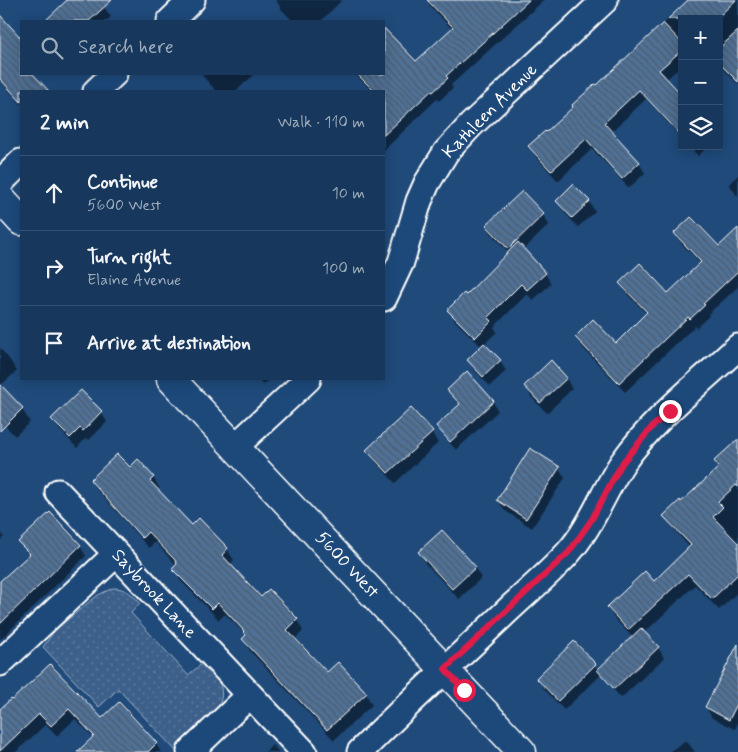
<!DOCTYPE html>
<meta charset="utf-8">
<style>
:root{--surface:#17385c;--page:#244365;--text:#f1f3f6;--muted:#9eacbb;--line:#365272}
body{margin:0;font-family:Mynerve,sans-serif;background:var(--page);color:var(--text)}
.controls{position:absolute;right:15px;top:15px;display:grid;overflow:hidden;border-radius:0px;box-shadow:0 2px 12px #0003}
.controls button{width:45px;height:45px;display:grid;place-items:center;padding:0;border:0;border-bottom:1px solid var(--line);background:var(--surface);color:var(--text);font:25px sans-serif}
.stop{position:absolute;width:15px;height:15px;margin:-11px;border:4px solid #e11d48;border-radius:50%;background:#fff}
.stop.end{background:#e11d48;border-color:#fff;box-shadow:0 1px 5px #0008}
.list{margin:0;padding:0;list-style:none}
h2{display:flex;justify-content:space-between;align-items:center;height:65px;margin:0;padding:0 20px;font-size:21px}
h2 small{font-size:16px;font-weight:400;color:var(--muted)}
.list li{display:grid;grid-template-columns:32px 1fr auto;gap:15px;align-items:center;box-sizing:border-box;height:75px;padding:0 20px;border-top:1px solid var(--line)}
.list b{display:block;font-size:19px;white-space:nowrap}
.list p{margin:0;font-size:16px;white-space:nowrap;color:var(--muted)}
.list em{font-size:16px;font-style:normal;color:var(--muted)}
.icon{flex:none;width:28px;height:28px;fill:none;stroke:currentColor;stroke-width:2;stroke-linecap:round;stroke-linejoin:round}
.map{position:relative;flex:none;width:738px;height:752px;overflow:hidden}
.search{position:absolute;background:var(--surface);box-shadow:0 2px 12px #0003;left:20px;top:20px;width:365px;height:55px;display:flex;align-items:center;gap:12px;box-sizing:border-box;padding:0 18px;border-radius:0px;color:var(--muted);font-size:19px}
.panel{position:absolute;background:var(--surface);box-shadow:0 2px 12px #0003;left:20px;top:90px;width:365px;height:290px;border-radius:0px}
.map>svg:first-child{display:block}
.park{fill:url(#park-dots);stroke:#9eb0c5}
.shadow{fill:#0007}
.building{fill:url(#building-back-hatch);stroke:#fff}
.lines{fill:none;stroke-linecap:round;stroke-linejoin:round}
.street-casing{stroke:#fff;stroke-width:29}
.secondary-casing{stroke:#fff;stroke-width:31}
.street{stroke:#1f4a7a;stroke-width:25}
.secondary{stroke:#1f4a7a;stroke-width:28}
.route{stroke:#e11d48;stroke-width:6}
.labels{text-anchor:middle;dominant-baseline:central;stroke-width:4;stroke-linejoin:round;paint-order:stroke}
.street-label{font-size:18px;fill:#fff;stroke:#1f4a7a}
</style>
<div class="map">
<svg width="738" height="752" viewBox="0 0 738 752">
<defs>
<pattern id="park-dots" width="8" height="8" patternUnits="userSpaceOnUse" patternTransform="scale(1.25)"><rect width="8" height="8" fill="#3c618b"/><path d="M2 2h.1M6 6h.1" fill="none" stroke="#59799c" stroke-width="1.8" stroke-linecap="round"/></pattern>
<pattern id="building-back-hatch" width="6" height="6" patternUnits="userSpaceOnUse" patternTransform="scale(1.25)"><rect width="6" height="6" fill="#507197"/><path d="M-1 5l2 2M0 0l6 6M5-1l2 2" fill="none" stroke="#4e5b6a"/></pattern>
</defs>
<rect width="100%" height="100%" fill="#1f4a7a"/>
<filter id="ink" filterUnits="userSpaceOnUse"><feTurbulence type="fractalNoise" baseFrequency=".02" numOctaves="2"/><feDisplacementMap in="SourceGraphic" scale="10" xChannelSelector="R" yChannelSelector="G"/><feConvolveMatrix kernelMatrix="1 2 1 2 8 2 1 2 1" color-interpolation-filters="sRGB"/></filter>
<g filter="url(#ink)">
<!-- park -->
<path class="park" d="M113,588c13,0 19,6 27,15l-9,10 57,62 15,-12c5,5 12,11 15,17 16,29 -25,54 -42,71l-58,-62 -19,18 -56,-60 12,-17 43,-35z"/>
<!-- shadow -->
<path class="shadow" d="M69,0h30l12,17 -5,4h-58z
M276,0h66l-21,21h-28l-11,-11z
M427,0h117l-93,85 2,3 -14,13 -2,-2 -53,51v-59h-12l-17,-17h29v-44l32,33 36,-34 -22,-23z
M689,0h49v84l-19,-19v-46h-37v46l-16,15 16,16v42l-36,-39 -35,33 28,31 6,10 -16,15 -37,-39 -34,32 -22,-24 -6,-11 16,-12z
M3,20l18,20v34h10l15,17h-25v13l-21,-23v-58z
M201,74h54l-19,17h-20z
M689,146h19l-10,10z
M738,175v22l-9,-13z
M522,192l21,23 6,10 -26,25 22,23 6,11 -18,16 -6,-6 -33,33 3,5 -13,12 16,17 6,10 -16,15 -16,-16 -5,-10 13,-13 -27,-26 -6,-11 17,-13 43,-44 -16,-17 -6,-10z
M557,201h32l6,11 -17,15 -15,-16z
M738,230v57l-30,27 1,2 -13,12 -1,-2 -70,66 -43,-45 -5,-10 39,7 31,-30 -21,-21 -5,-10 47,12 33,-31 -20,-21 -6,-10 44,15z
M0,348l9,11 8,12 -17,15z
M566,378l6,11 -25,24 -16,-16 -5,-10z
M257,379h13l-7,6z
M0,386l22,23 8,13 -15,14 -15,-16z
M448,390l45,12 5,9 -42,39 -13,-15 -6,-9 23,-20z
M81,391l20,21 6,10 -18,18 -3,-2 -9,10 -18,-19 -6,-10z
M410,410l22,23 6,10 -43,40 -21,-23 -6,-10z
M738,441v151l-19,18 -24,-25 -51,48 14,14 6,11 -43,40 -20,-23 -37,35 -21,-22 -6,-10 58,-13 3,6 35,-33 -18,-19 -7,-11 46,-25 36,-35 -18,-21 -7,-11 16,-12 38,-36 -4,-7z
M559,468l6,10 -33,50 -28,-18 -6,-10z
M130,469l23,8 7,12 -2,2 34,36 7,-7 28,29 7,11 -5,5 32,33 36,22 6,11 -9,9 33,34 39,20 6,11 -38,35 -84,-89 -7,-12 4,-3 -22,-22 -6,6 -39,-40 -6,-11 3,-3 -22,-24 -6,6 -51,-57 -6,-11z
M50,514l30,32 6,10 -86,84v-57l29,-27 -9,-14z
M0,531l4,6 -4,3z
M419,553l56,15 6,10 -22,21 -34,-36z
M738,656v67l-3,6 -23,-11 -6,-11z
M50,666l52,54 54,24 5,8h-82l15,-14 -19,-19 -18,17 -11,-12 -30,28h-16v-40z
M686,740l9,12h-26z
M272,745l7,7h-14z"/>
<!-- building -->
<path class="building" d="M67,0h45l-23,21h-44z
M427,0h102l-83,76 2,2 -15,14 -2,-1 -47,44v-44h-10l-17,-17h27v-46l32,33 37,-34z
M688,0h48l-20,19h-48z
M0,15l21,23v36h12l16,17h-28v11l-21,-23z
M663,23l19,20v7l-23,20 23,25v41l-43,-46 -35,33 36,39 -18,17 -36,-40 -35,32 -23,-25 17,-15 1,1 27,-25 -1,-2 23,-21 2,1z
M738,31v51l-19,-19v-15z
M573,184l17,17 -18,17 -16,-17z
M522,191l22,23 -36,35 -22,-24z
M691,217l28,29 19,-18v43l-35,33 2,1 -15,14 -2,-2 -69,66 -44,-46 18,-18 23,24 31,-31 -28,-29 21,-20 28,30 33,-31 -27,-29z
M518,242l28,31 -19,17 -6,-6 -33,33 4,4 -17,17 -28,-28 17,-17 2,2z
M484,343l17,17 -18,17 -16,-17z
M551,360l16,18 -27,25 -16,-17z
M467,371l27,30 -44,41 -14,-16 24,-22 -13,-14z
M0,384l23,24 -23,23z
M81,390l21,21 -19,20 -3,-3 -10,10 -19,-19z
M411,408l22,24 -45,41 -22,-23z
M738,439v48l-2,-2 -18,17 5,5 -10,10 25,26v31l-26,25 -24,-25 -60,56 -21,-23 38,-36 9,10 37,-36 -28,-29 17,-16 1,2 38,-35 -5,-6z
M530,448l30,19 -34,52 -29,-19z
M117,454l13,13 8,-8 16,18 -4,4 42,44 7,-7 29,30 -6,7 39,42 8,-8 29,30 -11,11 40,42 11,-10 29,31 -40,37 -85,-91 4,-4 -3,-3 1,-1 -26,-28 -6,6 -40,-40 5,-5 -2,-4 -27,-28 -6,6 -52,-58z
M50,512l31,33 -81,79v-43l30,-27 -12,-12z
M442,530l34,37 -24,22 -34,-37z
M641,628l18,19 -45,42 -17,-19z
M574,641l22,23 -38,37 -22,-23z
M738,644v58l-9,18 -24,-13z
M50,664l52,54 17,-16 38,41 -9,9h-71l17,-16 -25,-27 -18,17 -12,-12 -39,37v-42l11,-10 1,1z"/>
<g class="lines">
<!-- street casing -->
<g class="street-casing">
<path id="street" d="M170,21l22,-21
M96,91l18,-17
M0,183l21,-21
M384,298l17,-36 18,-61 8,-18 19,-31 25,-27 134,-125
M236,446l72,-67
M58,492l246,260
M0,663l116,-109
M190,752l60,-57
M360,752c47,-48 97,-93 145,-139 21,-20 44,-39 63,-60 24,-27 35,-61 55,-91 31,-44 76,-78 115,-115"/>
</g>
<!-- secondary casing -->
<g class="secondary-casing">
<path id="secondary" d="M0,198l21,23
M171,379l351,373"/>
</g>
<!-- street -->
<use href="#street" class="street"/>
<!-- secondary -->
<use href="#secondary" class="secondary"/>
</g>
</g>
<g class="lines" filter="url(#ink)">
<!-- route -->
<path class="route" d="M464,690l-19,-21 124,-117 23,-33 20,-38 11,-19 29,-35 18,-16"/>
</g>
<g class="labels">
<!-- street labels -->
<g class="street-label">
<text transform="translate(490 111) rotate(-45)">Kathleen Avenue</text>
<text transform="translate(347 565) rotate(47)">5600 West</text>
<text transform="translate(154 594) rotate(47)">Saybrook Lane</text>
</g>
</g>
</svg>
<div class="controls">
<button>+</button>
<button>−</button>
<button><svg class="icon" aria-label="layers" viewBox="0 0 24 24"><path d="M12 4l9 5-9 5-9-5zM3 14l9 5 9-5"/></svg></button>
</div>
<div class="stop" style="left:464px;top:690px"></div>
<div class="stop end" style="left:670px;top:411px"></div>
<div class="search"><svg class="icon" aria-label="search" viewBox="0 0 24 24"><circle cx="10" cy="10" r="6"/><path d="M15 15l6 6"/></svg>Search here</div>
<section class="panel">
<h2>2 min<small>Walk · 110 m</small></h2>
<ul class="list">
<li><svg class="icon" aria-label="ahead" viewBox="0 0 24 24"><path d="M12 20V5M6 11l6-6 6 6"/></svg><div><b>Continue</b><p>5600 West</p></div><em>10 m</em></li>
<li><svg class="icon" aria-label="right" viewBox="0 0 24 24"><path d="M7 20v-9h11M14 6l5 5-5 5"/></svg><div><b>Turn right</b><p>Elaine Avenue</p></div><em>100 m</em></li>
<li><svg class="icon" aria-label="arrive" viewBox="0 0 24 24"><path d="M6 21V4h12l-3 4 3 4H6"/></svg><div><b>Arrive at destination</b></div></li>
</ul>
</section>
</div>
